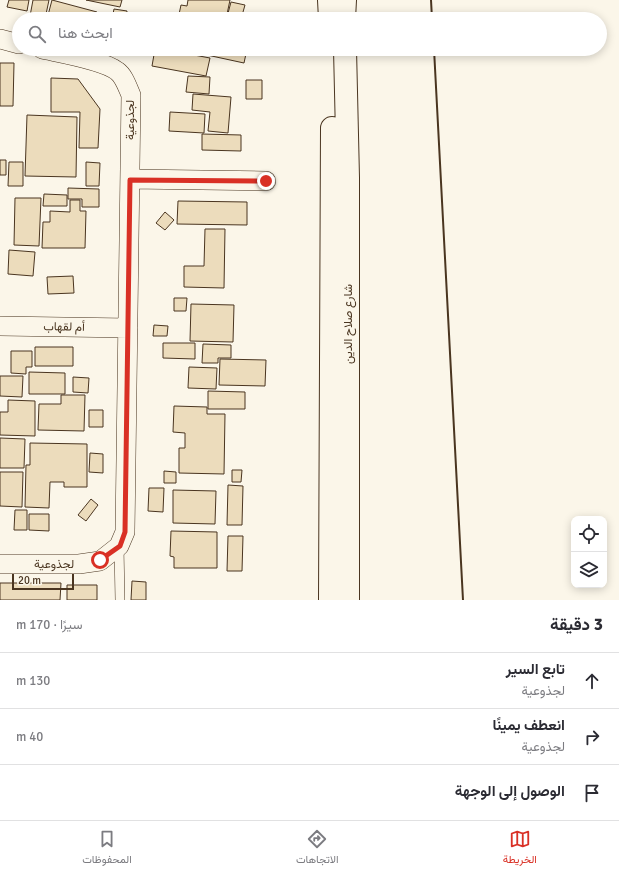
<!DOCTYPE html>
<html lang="ar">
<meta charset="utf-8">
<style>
:root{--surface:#fff;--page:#f2f2f3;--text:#2b2b33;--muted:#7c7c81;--line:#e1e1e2;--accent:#d93025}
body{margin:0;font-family:Signika,Vazirmatn,sans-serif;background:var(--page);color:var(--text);direction:rtl}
.controls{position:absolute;right:12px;bottom:12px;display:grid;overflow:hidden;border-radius:8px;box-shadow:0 2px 10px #0003}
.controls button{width:36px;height:36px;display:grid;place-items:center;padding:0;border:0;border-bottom:1px solid var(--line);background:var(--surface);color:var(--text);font:20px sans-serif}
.scale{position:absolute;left:12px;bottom:10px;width:62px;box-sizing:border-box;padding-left:4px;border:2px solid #4a3520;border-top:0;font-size:11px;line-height:14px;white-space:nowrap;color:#4a3520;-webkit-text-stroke:3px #fbf6e9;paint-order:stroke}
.stop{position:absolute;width:12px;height:12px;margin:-9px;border:3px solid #d93025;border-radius:50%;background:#fff}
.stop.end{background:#d93025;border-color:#fff;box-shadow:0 1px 4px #0008}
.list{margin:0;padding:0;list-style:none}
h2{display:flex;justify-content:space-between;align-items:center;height:52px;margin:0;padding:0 16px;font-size:17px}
h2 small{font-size:13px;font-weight:400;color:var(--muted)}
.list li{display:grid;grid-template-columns:26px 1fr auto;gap:12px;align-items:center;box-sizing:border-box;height:56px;padding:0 16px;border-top:1px solid var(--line)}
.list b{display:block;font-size:15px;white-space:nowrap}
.list p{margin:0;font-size:13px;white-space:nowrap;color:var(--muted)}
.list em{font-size:13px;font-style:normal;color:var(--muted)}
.icon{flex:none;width:22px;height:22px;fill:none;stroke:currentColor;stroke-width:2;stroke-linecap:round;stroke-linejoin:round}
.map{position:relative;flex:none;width:619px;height:600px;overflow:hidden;direction:ltr}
.search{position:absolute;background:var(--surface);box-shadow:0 2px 10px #0003;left:12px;right:12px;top:12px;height:44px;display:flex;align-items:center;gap:10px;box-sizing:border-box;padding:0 14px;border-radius:22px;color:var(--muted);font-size:15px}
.sheet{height:220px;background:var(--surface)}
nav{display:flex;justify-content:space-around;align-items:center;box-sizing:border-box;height:56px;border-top:1px solid var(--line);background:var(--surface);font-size:11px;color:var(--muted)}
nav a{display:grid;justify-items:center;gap:2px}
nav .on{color:var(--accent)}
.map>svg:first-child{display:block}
.building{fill:#ecdcbc;stroke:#4a3520}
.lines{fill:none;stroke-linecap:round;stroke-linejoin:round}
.lane-casing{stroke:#4a3520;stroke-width:10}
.street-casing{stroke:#4a3520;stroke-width:20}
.secondary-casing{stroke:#4a3520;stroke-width:24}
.lane{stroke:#fbf6e9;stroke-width:9}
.street{stroke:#fbf6e9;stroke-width:19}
.secondary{stroke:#fbf6e9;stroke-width:22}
.wall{stroke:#4a3520;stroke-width:2}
.route{stroke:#d93025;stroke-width:5}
.labels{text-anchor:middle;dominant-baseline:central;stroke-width:3;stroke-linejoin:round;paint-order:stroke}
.street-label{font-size:12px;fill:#4a3520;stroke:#fbf6e9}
</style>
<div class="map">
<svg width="619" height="600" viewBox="0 0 619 600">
<rect width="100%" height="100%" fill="#fbf6e9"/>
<!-- building -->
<path class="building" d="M9,0h20l-2,11 -20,-4z
M33,0h16l-4,19 -15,-3z
M52,0l45,12 -2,7h-48z
M86,0h36l-2,7z
M188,0h42l-4,19h-48l3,-14 6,1z
M231,2l14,3 -4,14 -14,-2z
M114,9l13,2 -1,8h-14z
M155,49h7l48,9 -4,18 -54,-10z
M186,49h19l-1,4z
M208,49h39l-3,14 -37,-8z
M0,63h14l-1,43h-13z
M188,76l22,1 -1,17 -23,-2z
M51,78l27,1 22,30 -2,39h-19l1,-36h-29z
M246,80h16v19h-16z
M193,94l38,3 -3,36 -20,-2 2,-19 -18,-2z
M170,112l35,2 -1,19 -35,-2z
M27,115l50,2 -1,60 -51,-1z
M202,134l39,1v16l-39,-1z
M0,160h6v15h-6z
M9,162h14v24h-15z
M86,162l14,1 -1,23h-13z
M68,188l31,1v18h-17v-8h-14z
M44,194l23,1v11h-24z
M15,198h26l-2,48 -25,-1z
M70,200h10v11h6l-1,37h-43l1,-26h7v-11l20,1z
M178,201l69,1v23l-70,-1z
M165,212l9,8 -9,10 -9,-7z
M205,229h20l-1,59 -40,-1v-21h20z
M9,250l26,2 -2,24 -25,-2z
M73,276l1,17 -26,1 -1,-17z
M174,298h13l-1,13h-12z
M191,304l43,1 -1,37 -43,-1z
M154,325l14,1 -1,10h-14z
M163,343h32v16l-32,-1z
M203,344l28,1v13h-13v5h-16z
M35,347h38v19h-38z
M11,351h21v16h-6v7l-15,-1z
M220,359l46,1 -1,26 -46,-1z
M189,367l28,1 -1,21 -28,-1z
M29,372l36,1v21h-36z
M0,376h23l-1,21 -22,-1z
M73,377l16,1 -1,15 -15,-1z
M208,391l37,1v17h-37z
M61,395h24l-1,36 -46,-1 1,-26h22z
M8,400l27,1v35l-35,-1v-23h8z
M174,406l33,1v7h18l-1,60 -45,-1v-25h6v-15l-12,-1z
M89,410h14v17h-14z
M0,438l25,1 -1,29h-24z
M30,443l57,1v43h-23v-5h-14l-1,26 -24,-1 1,-42h4z
M90,453l13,1v19l-14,-1z
M232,470h10l-1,12h-9z
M164,471l12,1v11h-12z
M0,472h23l-1,35 -22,-1z
M228,485l15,1 -1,39h-15z
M149,488h15l-1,24 -15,-1z
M173,490l43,1 -1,33 -42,-1z
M91,499l7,6 -12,16 -8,-6z
M15,510h12v20h-13z
M29,514h20v17l-20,-1z
M171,531l46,1v36h-43v-11l-4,-1z
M228,536h15l-1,35h-15z
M132,581l14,1v18h-15z
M0,583h61l-1,17h-60z
M67,585h30v15h-30z"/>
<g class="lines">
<!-- lane casing -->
<g class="lane-casing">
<path id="lane" d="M119,546l1,54"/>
</g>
<!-- street casing -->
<g class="street-casing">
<path id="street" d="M0,39l19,5
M130,179l136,2
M0,326l128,2
M0,564h79l21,-3 19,-15 6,-14 6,-437c-4,-9 -7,-19 -14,-24 -14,-11 -57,-18 -75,-22"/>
</g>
<!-- secondary casing -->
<g class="secondary-casing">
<path id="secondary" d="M329,0l1,19
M344,19l1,-19
M345,49l3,129v422
M330,600l2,-472"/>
</g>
<!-- lane -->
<use href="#lane" class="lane"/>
<!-- street -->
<use href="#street" class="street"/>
<!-- secondary -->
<use href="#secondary" class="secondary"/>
<!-- wall -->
<path class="wall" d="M431,0l1,19
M434,49l29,551"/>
</g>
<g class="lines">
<!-- route -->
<path class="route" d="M100,560l20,-14 5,-14 5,-352 136,1"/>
</g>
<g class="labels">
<!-- street labels -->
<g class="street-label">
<text transform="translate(130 120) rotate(-90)">لجذوعية</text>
<text transform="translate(348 324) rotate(-90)">شارع صلاح الدين</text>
<text transform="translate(64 327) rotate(1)">أم لقهاب</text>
<text x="54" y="564">لجذوعية</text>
</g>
</g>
</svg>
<div class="controls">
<button><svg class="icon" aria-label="locate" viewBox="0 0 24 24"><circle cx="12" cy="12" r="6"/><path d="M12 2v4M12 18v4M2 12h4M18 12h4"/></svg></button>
<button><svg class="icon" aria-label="layers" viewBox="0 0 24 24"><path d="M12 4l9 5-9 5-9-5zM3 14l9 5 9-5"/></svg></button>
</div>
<div class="scale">20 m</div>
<div class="stop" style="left:100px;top:560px"></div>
<div class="stop end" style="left:266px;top:181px"></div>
<div class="search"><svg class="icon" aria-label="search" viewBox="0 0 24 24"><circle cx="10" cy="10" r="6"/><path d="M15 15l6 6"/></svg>ابحث هنا</div>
</div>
<section class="sheet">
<h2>3 دقيقة<small>سيرًا · 170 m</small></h2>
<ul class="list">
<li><svg class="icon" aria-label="ahead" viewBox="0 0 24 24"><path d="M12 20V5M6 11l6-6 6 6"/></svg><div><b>تابع السير</b><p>لجذوعية</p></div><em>130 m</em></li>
<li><svg class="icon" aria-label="right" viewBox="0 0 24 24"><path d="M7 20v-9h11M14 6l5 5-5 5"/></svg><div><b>انعطف يمينًا</b><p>لجذوعية</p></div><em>40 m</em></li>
<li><svg class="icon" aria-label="arrive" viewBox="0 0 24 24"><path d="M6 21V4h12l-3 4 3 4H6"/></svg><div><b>الوصول إلى الوجهة</b></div></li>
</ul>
</section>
<nav>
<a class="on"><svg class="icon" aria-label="map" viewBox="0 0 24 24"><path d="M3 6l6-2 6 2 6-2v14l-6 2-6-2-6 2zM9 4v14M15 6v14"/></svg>الخريطة</a>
<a><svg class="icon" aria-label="directions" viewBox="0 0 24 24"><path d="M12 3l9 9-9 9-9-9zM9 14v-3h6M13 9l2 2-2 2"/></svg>الاتجاهات</a>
<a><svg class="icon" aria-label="saved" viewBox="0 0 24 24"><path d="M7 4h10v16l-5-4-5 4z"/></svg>المحفوظات</a>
</nav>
